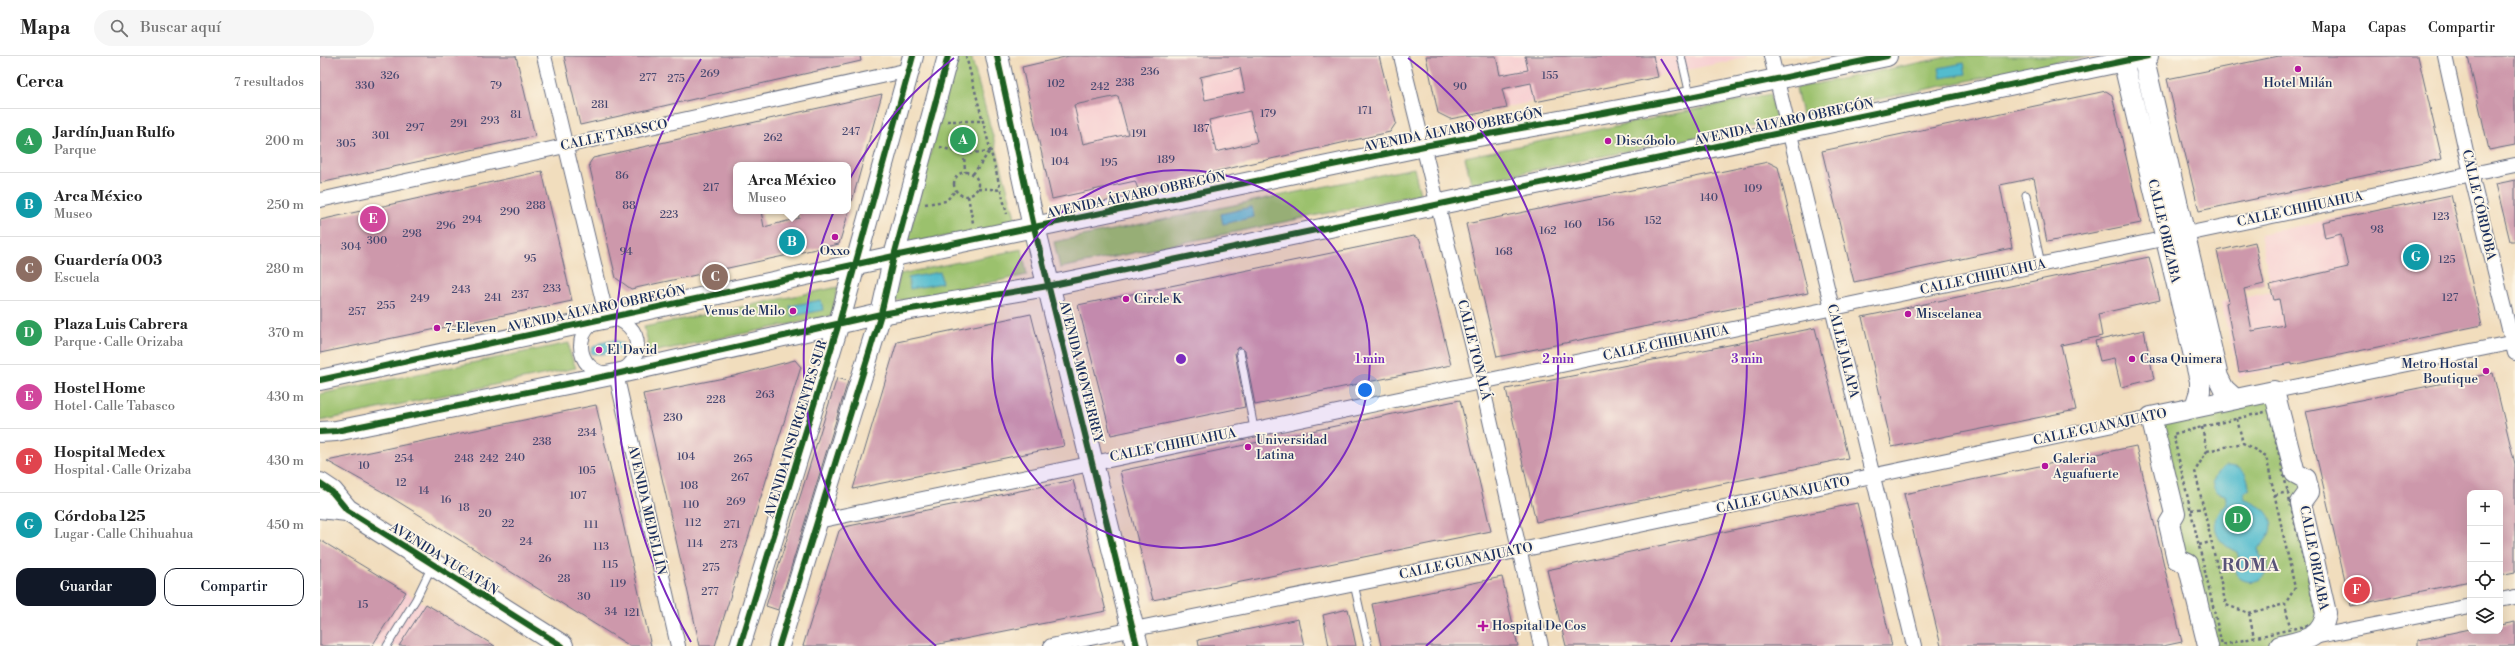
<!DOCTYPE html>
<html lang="es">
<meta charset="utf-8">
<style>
:root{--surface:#fff;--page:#f6f6f6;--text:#222;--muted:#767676;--line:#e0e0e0;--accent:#111827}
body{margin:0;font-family:"Libre Bodoni",serif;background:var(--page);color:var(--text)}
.controls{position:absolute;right:12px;bottom:12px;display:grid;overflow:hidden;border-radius:8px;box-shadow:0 4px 16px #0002}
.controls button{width:36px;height:36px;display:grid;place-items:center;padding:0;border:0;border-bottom:1px solid var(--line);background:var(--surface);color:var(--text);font:20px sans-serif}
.you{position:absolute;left:1045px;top:334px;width:14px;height:14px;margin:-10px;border:3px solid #fff;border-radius:50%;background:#1a73e8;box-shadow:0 0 0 6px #1a73e833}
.badge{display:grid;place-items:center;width:26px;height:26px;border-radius:50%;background:var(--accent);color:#fff;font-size:13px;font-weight:700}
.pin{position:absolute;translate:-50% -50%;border:2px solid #fff;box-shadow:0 1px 4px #0006}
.popup{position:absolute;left:413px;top:106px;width:118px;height:52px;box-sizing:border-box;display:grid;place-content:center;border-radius:8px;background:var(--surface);filter:drop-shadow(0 1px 3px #0005);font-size:13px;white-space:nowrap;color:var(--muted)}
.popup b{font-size:15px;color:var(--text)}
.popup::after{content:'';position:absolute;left:50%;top:100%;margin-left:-8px;border:8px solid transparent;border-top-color:var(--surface)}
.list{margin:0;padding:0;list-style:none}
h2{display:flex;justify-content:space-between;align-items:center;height:52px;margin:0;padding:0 16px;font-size:17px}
h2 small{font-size:13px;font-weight:400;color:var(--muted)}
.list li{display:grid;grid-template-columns:26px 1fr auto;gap:12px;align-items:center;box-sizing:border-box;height:64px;padding:0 16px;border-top:1px solid var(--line)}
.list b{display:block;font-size:15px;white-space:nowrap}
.list p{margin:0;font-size:13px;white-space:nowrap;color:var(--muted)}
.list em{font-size:13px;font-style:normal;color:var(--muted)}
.actions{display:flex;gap:8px;padding:12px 16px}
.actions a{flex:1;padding:9px 0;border:1px solid var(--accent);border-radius:12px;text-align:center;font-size:14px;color:var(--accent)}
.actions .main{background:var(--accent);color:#fff}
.icon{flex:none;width:22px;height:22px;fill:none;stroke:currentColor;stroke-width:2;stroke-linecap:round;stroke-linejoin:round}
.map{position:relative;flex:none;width:2195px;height:590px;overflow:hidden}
header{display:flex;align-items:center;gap:24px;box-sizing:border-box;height:56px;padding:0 20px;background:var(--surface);border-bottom:1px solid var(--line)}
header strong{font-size:19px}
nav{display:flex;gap:22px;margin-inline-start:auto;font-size:14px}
.search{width:280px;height:36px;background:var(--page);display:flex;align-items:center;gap:10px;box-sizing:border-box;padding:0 14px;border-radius:22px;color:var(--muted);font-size:15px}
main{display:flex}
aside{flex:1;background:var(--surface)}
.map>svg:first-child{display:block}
.built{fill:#f7cfd2}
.green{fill:#9bc16d;stroke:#5b7866}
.water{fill:#52bcce;stroke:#367696}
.building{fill:#cd98ab;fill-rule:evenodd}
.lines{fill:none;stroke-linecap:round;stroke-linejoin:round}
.lane-casing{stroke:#666c7f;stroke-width:9}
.street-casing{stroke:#666c7f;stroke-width:16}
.secondary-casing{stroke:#666c7f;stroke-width:22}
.primary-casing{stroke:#666c7f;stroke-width:24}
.path{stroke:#666c7f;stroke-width:2.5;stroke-dasharray:3 3;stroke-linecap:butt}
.lane{stroke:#fff;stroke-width:7}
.street{stroke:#fff;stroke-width:14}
.secondary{stroke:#fff;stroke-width:20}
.primary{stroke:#fff;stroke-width:22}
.cycleway-casing{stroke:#fcf5e5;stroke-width:8}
.cycleway{stroke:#1b5e20;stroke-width:6}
.ring{fill:none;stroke:#7b2cbf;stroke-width:2}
.poi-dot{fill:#b5179e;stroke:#fcf5e5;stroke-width:1.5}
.labels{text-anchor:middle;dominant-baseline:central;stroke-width:3.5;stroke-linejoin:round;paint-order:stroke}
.number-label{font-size:11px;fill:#484971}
.poi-label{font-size:13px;fill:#1b2f5e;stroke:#fcf5e5;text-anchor:start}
.street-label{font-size:13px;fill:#1b2f5e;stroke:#fcf5e5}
.district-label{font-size:17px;font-weight:bold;letter-spacing:1px;fill:#595479;stroke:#fcf5e5}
.centre{fill:#7b2cbf;stroke:#fcf5e5;stroke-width:2}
.ring-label{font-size:12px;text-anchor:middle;font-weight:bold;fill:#7b2cbf;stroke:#fcf5e5;stroke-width:3.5;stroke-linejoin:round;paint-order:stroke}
</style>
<header>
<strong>Mapa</strong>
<div class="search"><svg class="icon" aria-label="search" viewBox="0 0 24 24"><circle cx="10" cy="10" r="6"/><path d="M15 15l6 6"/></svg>Buscar aquí</div>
<nav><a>Mapa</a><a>Capas</a><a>Compartir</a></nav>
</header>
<main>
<aside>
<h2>Cerca<small>7 resultados</small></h2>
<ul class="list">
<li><span class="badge" style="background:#2e9e5b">A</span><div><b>Jardín Juan Rulfo</b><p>Parque</p></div><em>200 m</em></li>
<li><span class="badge" style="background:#0f9aa8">B</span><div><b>Arca México</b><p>Museo</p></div><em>250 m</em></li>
<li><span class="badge" style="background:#8d6e63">C</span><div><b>Guardería 003</b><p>Escuela</p></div><em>280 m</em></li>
<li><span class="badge" style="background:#2e9e5b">D</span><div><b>Plaza Luis Cabrera</b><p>Parque · Calle Orizaba</p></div><em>370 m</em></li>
<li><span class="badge" style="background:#d1479c">E</span><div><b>Hostel Home</b><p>Hotel · Calle Tabasco</p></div><em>430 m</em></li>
<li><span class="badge" style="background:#e0444e">F</span><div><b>Hospital Medex</b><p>Hospital · Calle Orizaba</p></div><em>430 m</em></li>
<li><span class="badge" style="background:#0f9aa8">G</span><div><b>Córdoba 125</b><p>Lugar · Calle Chihuahua</p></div><em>450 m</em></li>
</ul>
<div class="actions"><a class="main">Guardar</a><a>Compartir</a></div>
</aside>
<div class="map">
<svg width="2195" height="590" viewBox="0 0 2195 590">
<rect width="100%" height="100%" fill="#fcf5e5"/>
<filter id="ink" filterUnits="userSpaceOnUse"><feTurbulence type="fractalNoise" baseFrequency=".025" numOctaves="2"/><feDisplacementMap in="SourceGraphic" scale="8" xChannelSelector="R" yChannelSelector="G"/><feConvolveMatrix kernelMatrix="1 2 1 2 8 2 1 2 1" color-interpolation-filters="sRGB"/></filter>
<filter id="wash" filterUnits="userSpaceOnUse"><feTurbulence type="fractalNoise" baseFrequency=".012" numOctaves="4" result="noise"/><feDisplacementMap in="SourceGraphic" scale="16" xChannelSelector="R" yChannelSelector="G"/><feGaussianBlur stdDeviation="0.9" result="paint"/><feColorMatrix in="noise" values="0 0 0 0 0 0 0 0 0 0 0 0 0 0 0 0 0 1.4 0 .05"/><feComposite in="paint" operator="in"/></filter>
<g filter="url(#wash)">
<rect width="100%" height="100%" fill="#f1ddbd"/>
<!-- built -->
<path class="built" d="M975,0h29l7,29 53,-10 12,48 -6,9 -336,76 -21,-94z
M1145,0h282l-2,2 -295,61 -12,-6z
M2037,158l14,66 -92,19 13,66 -53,11 -18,-74 51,-10 -12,-58z
M86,536l10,7 79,47h-123z"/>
<!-- green -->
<path class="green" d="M636,0h15l46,168 -103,18 -6,-3z
M1632,0h136l-286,59 -6,-27z
M1451,38l5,27 -305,62 -6,-26z
M1094,112l6,26 -360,74 -6,-26z
M702,193l5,26 -133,27 6,-28z
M518,231l-7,29 -184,37 1,-11 -4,-15z
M249,287l1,10 6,15 -256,53v-27z
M1954,335l32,88 19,143 -45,24h-72l-57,-229z"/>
<!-- water -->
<path class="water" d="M1644,7l2,11 -25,4 -2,-10z
M932,151l2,10 -31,7 -2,-10z
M620,216l2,11 -32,6 -2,-11z
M501,244l2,10 -31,6 -2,-10z
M294,284l10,4 -3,5 -12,5h-17l-1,-3 1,-3 8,-5z
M1905,410c17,0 23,6 24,23l-6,4 2,6c26,7 38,32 13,49l1,8 7,3 2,13c-16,21 -44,3 -29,-13l-2,-7c-23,-10 -30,-30 -10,-49l-2,-8 -9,-3 -3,-10 4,-10z"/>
<g id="blocks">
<!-- building -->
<path class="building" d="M0,0h196l19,80 -215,47z
M244,0h296l1,5 -281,64z
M749,0h310l17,67 -6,9 -225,51 -27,6 -3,-8 -83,18 -30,-132zM920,12l5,24 -40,8 -5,-23zM798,40l10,38 -45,10 -9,-39zM930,55l7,31 -41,10 -7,-32z
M1106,0h70l4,19 28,-5 -3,-14h128l5,21 -123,25 -4,-19 -29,6 5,19 -57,11 -12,-6z
M1959,0h139l24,103 -243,52 -32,-132z
M2148,0h47v89l-26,5z
M1786,35l6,4 29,128 -94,19 -13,-64 -34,7 12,63 -158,34 -32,-131z
M562,38l-30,107 -4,-1v-35h-112v46h25l3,16 35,-9 -1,-7h51l-10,33 -208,45 -15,-11 -27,-114 4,-6z
M1448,106l10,5 30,126 -311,64 -31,-133z
M222,115l30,130 -252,52v-133z
M2195,124v61h-5l-14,-57z
M2131,139l31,130 -190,40v-2l-53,9 -13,-69 3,-1 -12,-51 38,-9 9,42 -20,5 8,42 32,-6 -5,-26 -5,1 -4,-15 78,-18 -7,-33 -16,4 -3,-16z
M1094,180l6,4 31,125 -196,40 -10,-54 -6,-4 -4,6 10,54 -134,28 -33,-130z
M1829,201l11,43 -62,14 4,22 -41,9 15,65 -184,37 -30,-130z
M711,258l33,132 -211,43 44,-147z
M1495,272l33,130 -312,64 -30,-133z
M1824,274l10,49 -33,8 -7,-29 -14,3 -5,-20z
M475,304l6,7 -86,279h-15l-57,-252 91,-18z
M2173,317l22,91v108l-15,3v-82h-30v88l-119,25 -45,-195z
M517,322l11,3 -70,229 -12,-4z
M1140,344l31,131 -338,69 -33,-129z
M276,349l55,241h-21l-249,-155 -54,-30z
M1816,390l46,196 -19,4h-222l-37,-152z
M753,424l33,131 -177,35h-126l36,-115 5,-4z
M1537,447l35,143h-326l-19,-76z
M0,484l86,52 -34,54h-52z
M1182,521l16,69h-137l-9,-42z
M106,548l41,25 28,17h-96z
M1028,553l8,37h-27l-6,-31z
M978,563l6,27h-105l-1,-6z
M2195,566v24h-97v-6l52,-11 30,2v-6z"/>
</g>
</g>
<g filter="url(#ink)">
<use href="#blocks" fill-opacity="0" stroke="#666c7f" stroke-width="1"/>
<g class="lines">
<!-- lane casing -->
<g class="lane-casing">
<path id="lane" d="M1361,0l9,39
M1706,139l15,69
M920,296l14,77
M1034,528l14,62
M67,590l29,-47 16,-33"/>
</g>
<!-- street casing -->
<g class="street-casing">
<path id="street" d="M224,0l63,262
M1081,0l80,324 60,266
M1451,0l143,590
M2125,0l26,118 44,179
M0,144l589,-130
M261 290a28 28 0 1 1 56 0a28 28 0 1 1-56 0Z
M296,318l62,272
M1954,335l241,-49
M498,465l1697,-356
M2180,544l15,-3
M1994,581l156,-31
M731,590l470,-96 630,-133"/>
</g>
<!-- secondary casing -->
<g class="secondary-casing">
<path id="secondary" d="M1802,0l78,325v10l-5,16
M1823,0l75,321 6,12 10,9
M0,324l574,-124 530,-110 266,-49 197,-41
M0,376l16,-1 280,-57 265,-60 167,-28 1100,-230
M420,590l99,-323 74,-267
M459,590l102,-332 13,-58 54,-200
M1888,590l-20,-82 -11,-5 -8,-35 6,-10 -24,-97 123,-26 21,82 11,6 3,13 -8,11 25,110c-3,26 -24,28 -46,33"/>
</g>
<!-- primary casing -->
<g class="primary-casing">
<path id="primary" d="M677,0l37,171 103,419
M0,428l12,8 15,18 215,136
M0,451l27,3"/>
</g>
<!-- path -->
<path class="path" d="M646,0l41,158
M627,65h35
M620,91l24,7 1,18
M644,98l26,-3
M634 128a12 12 0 1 1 24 0a12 12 0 1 1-24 0Z
M653,118l17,-23
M658,132l23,2
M648,140l5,27
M605,148l21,-3 10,-11
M1949,355l49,212 -96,22 -49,-211z
M1917,363l6,24 23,13 29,132 -10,16 5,23
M1882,371l5,24 -12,20 31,134 23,8 5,25
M1887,395l36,-8
M1955,439l13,-3
M1871,454l13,-2
M1879,489l12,-3
M1929,557l36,-9"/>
<!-- lane -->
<use href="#lane" class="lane"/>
<!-- street -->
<use href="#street" class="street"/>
<!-- secondary -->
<use href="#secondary" class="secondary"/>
<!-- primary -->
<use href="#primary" class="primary"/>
<!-- cycleway casing -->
<g class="cycleway-casing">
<path id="cycleway" d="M677,0l37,171 103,419
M0,324l574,-124 530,-110 266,-49 197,-41
M0,376l16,-1 280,-57 265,-60 167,-28 1100,-230
M0,428l12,8 15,18 215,136
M420,590l99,-323 74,-267
M459,590l102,-332 13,-58 54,-200"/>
</g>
<!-- cycleway -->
<use href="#cycleway" class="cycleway"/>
</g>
</g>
<!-- distance rings -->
<circle cx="861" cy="303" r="189" fill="#7b2cbf" fill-opacity=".12"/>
<g class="ring">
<circle cx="861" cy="303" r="189"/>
<path d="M616 590A377 377 0 0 1 634 2M1088 2A377 377 0 0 1 1106 590"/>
<path d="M371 586A566 566 0 0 1 381 3M1341 3A566 566 0 0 1 1351 586"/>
</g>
<!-- markers -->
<g class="poi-dot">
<circle cx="1978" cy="13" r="4"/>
<circle cx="1288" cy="85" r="4"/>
<circle cx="515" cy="181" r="4"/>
<circle cx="806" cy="243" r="4"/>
<circle cx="473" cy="255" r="4"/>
<circle cx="1588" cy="258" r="4"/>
<circle cx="117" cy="272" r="4"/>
<circle cx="279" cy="294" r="4"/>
<circle cx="1812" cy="303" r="4"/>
<circle cx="2166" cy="315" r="4"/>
<circle cx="928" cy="391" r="4"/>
<circle cx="1725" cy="410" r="4"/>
<path d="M1161 564h4v4h4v4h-4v4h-4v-4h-4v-4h4z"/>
</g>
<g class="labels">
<!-- number labels -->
<g class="number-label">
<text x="830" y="16">236</text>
<text x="390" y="18">269</text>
<text x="70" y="20">326</text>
<text x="1230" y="20">155</text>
<text x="328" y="22">277</text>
<text x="356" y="23">275</text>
<text x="805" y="27">238</text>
<text x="736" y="28">102</text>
<text x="45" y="30">330</text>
<text x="176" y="30">79</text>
<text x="780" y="31">242</text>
<text x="1140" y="31">90</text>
<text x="280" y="49">281</text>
<text x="1045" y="55">171</text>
<text x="948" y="58">179</text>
<text x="196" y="59">81</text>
<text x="170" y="65">293</text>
<text x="139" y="68">291</text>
<text x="95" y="72">297</text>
<text x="881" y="73">187</text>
<text x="531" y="76">247</text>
<text x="739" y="77">104</text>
<text x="819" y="78">191</text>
<text x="61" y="80">301</text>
<text x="453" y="82">262</text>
<text x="26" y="88">305</text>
<text x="846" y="104">189</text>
<text x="740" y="106">104</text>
<text x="789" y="107">195</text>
<text x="302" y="120">86</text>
<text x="391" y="132">217</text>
<text x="1433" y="133">109</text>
<text x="1389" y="142">140</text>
<text x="216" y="150">288</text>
<text x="309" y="150">88</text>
<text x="190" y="156">290</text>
<text x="349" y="159">223</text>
<text x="2121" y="161">123</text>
<text x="152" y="164">294</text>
<text x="1333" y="165">152</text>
<text x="1286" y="167">156</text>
<text x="1253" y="169">160</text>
<text x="126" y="170">296</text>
<text x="2057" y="174">98</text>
<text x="1228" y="175">162</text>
<text x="92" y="178">298</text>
<text x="57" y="185">300</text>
<text x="31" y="191">304</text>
<text x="306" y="196">94</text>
<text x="1184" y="196">168</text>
<text x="210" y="203">95</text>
<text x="2127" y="204">125</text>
<text x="232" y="233">233</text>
<text x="141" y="234">243</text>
<text x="200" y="239">237</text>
<text x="173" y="242">241</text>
<text x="2130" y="242">127</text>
<text x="100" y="243">249</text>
<text x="66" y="250">255</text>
<text x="37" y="256">257</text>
<text x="445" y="339">263</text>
<text x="396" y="344">228</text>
<text x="353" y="362">230</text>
<text x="267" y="377">234</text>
<text x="222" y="386">238</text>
<text x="366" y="401">104</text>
<text x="195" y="402">240</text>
<text x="84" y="403">254</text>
<text x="144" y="403">248</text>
<text x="169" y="403">242</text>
<text x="423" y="403">265</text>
<text x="44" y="410">10</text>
<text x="267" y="415">105</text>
<text x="420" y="422">267</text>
<text x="81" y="427">12</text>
<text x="369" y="430">108</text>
<text x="104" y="435">14</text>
<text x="258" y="440">107</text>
<text x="126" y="444">16</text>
<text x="416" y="446">269</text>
<text x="371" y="449">110</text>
<text x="144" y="452">18</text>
<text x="165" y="458">20</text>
<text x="373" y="467">112</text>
<text x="188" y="468">22</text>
<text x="271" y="469">111</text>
<text x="412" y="469">271</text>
<text x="206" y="486">24</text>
<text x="375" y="488">114</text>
<text x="409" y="489">273</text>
<text x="281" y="491">113</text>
<text x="225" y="503">26</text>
<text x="290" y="509">115</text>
<text x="391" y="512">275</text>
<text x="244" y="523">28</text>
<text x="298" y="528">119</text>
<text x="390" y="536">277</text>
<text x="264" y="541">30</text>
<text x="43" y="549">15</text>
<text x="291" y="556">34</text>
<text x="312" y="557">121</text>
</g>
<!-- poi labels -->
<g class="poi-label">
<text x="1978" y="27" text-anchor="middle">Hotel Milán</text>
<text x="1296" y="85">Discóbolo</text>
<text x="515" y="195" text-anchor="middle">Oxxo</text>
<text x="814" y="243">Circle K</text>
<text x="465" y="255" text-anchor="end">Venus de Milo</text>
<text x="1596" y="258">Miscelanea</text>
<text x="125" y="272">7-Eleven</text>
<text x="287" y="294">El David</text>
<text x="1820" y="303">Casa Quimera</text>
<text x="2158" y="308" text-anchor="end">Metro Hostal<tspan x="2158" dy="15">Boutique</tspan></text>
<text x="936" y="384">Universidad<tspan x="936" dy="15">Latina</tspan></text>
<text x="1733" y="403">Galeria<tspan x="1733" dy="15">Aguafuerte</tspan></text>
<text x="1172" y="570">Hospital De Cos</text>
</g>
<!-- street labels -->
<g class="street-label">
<text transform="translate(1464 66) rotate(-12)">AVENIDA ÁLVARO OBREGÓN</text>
<text transform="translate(1133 74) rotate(-11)">AVENIDA ÁLVARO OBREGÓN</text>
<text transform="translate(294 79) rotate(-12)">CALLE TABASCO</text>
<text transform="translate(816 139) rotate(-12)">AVENIDA ÁLVARO OBREGÓN</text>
<text transform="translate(2159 149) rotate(77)">CALLE CÓRDOBA</text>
<text transform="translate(1980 153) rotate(-12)">CALLE CHIHUAHUA</text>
<text transform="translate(1844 175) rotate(77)">CALLE ORIZABA</text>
<text transform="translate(1663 221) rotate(-12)">CALLE CHIHUAHUA</text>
<text transform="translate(276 253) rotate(-12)">AVENIDA ÁLVARO OBREGÓN</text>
<text transform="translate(1346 287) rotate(-12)">CALLE CHIHUAHUA</text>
<text transform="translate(1154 294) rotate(76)">CALLE TONALÁ</text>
<text transform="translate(1523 295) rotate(76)">CALLE JALAPA</text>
<text transform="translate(761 316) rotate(76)">AVENIDA MONTERREY</text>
<text transform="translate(1780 371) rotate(-12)">CALLE GUANAJUATO</text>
<text transform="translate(476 373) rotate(-73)">AVENIDA INSURGENTES SUR</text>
<text transform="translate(853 389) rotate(-11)">CALLE CHIHUAHUA</text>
<text transform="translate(1463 439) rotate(-12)">CALLE GUANAJUATO</text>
<text transform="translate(327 454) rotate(77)">AVENIDA MEDELLÍN</text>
<text transform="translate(1994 502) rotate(79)">CALLE ORIZABA</text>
<text transform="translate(124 503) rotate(32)">AVENIDA YUCATÁN</text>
<text transform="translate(1146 505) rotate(-12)">CALLE GUANAJUATO</text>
</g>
<!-- district labels -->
<g class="district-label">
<text x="1931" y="510">ROMA</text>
</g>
</g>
<circle cx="861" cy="303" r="6" class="centre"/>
<g class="ring-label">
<text x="1050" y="307">1 min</text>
<text x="1238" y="307">2 min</text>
<text x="1427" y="307">3 min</text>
</g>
</svg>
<div class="controls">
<button>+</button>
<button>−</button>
<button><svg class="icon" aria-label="locate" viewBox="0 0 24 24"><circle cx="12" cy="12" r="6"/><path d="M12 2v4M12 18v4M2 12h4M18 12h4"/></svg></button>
<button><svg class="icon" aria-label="layers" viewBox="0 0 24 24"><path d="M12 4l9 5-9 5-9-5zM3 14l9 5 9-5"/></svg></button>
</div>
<div class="you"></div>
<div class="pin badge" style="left:643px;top:84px;background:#2e9e5b">A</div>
<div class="pin badge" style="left:472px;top:186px;background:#0f9aa8">B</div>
<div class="popup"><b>Arca México</b>Museo</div>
<div class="pin badge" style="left:395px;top:221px;background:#8d6e63">C</div>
<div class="pin badge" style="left:1918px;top:463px;background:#2e9e5b">D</div>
<div class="pin badge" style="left:53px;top:163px;background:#d1479c">E</div>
<div class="pin badge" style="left:2037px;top:534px;background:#e0444e">F</div>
<div class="pin badge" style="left:2096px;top:201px;background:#0f9aa8">G</div>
</div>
</main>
